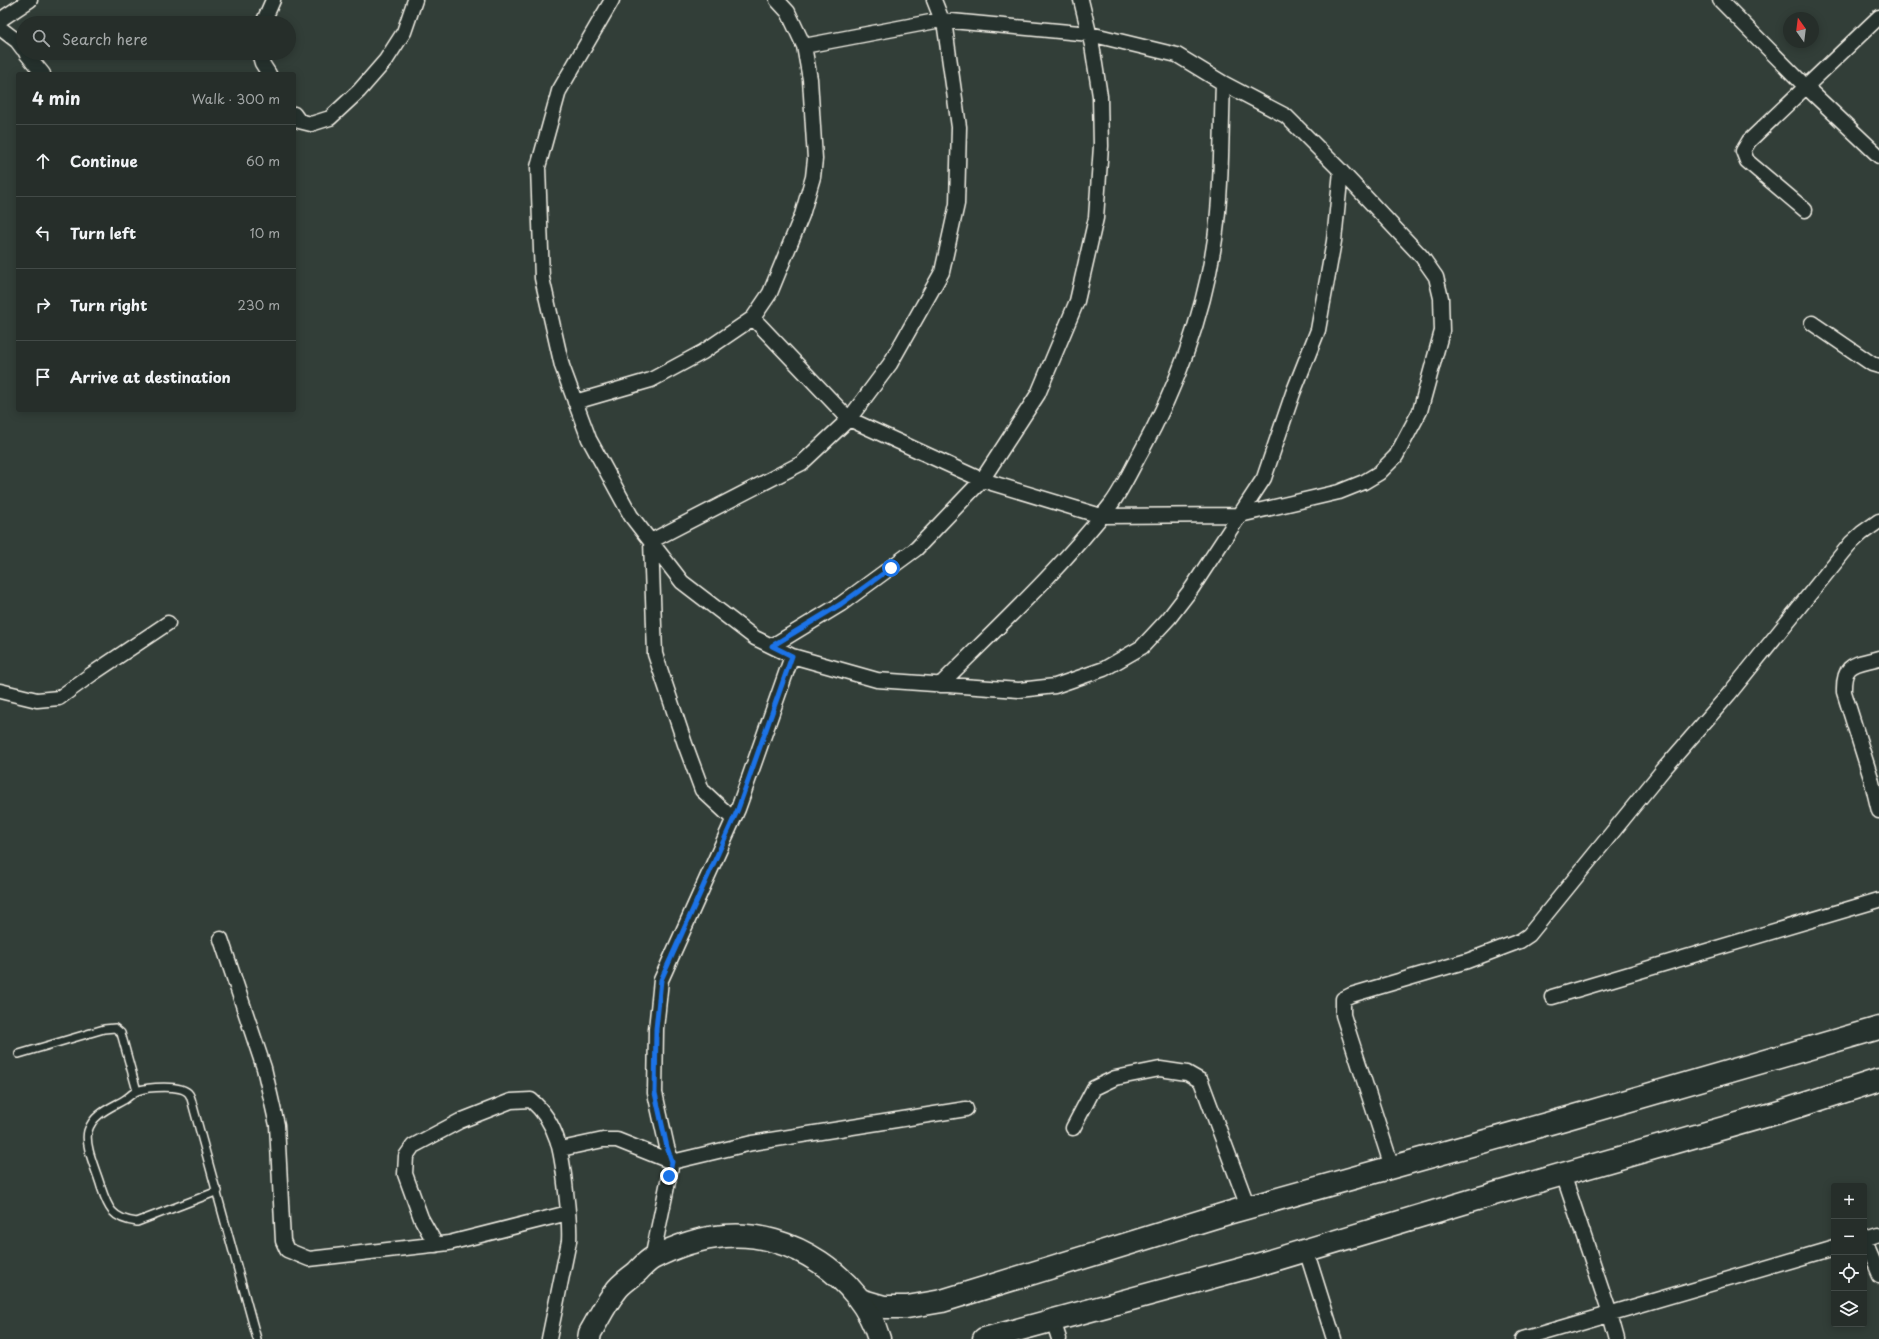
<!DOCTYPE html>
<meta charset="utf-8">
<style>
:root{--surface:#262e2a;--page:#2e3632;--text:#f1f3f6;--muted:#a4a8a8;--line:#424a47}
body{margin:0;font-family:"Playpen Sans",sans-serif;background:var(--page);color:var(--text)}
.controls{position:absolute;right:12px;bottom:12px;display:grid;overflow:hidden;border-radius:4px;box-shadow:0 2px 10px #0003}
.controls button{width:36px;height:36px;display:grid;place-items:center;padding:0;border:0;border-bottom:1px solid var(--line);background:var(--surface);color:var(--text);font:20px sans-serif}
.compass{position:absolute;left:1783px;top:12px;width:36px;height:36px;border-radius:50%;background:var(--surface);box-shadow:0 2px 10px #0003;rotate:346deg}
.stop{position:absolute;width:12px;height:12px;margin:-9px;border:3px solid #1a73e8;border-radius:50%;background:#fff}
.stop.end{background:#1a73e8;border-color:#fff;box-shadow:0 1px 4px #0008}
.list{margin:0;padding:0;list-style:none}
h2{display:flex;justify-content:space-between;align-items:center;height:52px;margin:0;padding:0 16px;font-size:17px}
h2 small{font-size:13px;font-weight:400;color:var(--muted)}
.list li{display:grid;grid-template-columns:26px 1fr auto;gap:12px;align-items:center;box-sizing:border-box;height:72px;padding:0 16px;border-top:1px solid var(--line)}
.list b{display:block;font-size:15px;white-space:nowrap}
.list em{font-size:13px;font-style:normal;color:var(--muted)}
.icon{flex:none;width:22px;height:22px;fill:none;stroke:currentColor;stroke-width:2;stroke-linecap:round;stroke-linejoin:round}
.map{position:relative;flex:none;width:1879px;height:1339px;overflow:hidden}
.search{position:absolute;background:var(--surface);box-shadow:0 2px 10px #0003;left:16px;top:16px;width:280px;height:44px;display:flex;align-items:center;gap:10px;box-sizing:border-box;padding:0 14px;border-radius:22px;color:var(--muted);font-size:15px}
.panel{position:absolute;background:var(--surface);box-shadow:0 2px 10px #0003;left:16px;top:72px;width:280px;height:340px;border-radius:4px}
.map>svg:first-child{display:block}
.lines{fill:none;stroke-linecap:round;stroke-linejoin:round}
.service-casing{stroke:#f4f1e8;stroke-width:10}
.minor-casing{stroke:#f4f1e8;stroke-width:17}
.primary-casing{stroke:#f4f1e8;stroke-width:25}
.trunk-casing{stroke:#f4f1e8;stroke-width:25}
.service{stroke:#26332d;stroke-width:7}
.minor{stroke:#26332d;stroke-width:14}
.primary{stroke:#26332d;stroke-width:22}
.trunk{stroke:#26332d;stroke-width:22}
.route{stroke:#1a73e8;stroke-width:5}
</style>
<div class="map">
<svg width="1879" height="1339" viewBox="0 0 1879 1339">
<rect width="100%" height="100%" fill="#323e38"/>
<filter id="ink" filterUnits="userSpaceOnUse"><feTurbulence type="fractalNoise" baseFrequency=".025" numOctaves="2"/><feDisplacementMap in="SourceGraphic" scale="8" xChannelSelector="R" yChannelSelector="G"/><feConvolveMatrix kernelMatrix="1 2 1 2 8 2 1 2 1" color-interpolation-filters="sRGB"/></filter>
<g filter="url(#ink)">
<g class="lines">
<!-- service casing -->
<g class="service-casing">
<path id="service" d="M19,1054l85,-25 11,-1 6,5 16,58
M218,1191l-81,31c-25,-3 -29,-14 -36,-35 -4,-15 -17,-41 -13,-56 5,-17 22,-23 36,-31 4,-2 8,-7 13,-9 10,-4 45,-7 52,3 2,3 3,8 4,12l64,233"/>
</g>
<!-- minor casing -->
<g class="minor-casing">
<path id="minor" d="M612,0l-53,91 -21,76 4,111 20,88 27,73 42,77 51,66 73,56 37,18 85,24 142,10 36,-4 49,-17 38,-22 27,-29 23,-30 72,-110 29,-85 25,-63 16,-89 7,-70
M1720,0l85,86 74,70
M0,20l30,-20
M263,23l10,-23
M0,28l17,13 6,8
M26,53l17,21
M259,53l3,10 7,11
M294,114l5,7 12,3 19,-6 29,-27 27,-31 18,-28 11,-32
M1805,210l-58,-49 -4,-10 6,-10 130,-124
M753,318l96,101 133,61 119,36 139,-1 99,-23 25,-10 15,-9 17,-17 24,-45 22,-80 -1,-33 -5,-21 -14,-20 -81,-86 -55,-55 -63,-33 -46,-28 -87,-21 -149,-14 -137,26
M1812,323l60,41 7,2
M575,402l76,-22 52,-28 50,-34 17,-25 32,-78 11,-38 2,-18 -5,-80 -6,-33 -16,-34 -11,-12
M772,646l69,-42 75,-55 66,-69 56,-86 39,-93 19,-83 5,-72 -1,-50 -8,-51 -11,-45
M1879,658c-24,7 -36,4 -35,34l27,86 8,33
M940,685c59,-59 121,-116 172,-182 11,-15 20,-35 29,-51 36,-65 63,-139 74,-213 7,-51 6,-104 8,-156
M0,691l37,9 22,-2 33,-24 76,-51
M733,819l-31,-29 -17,-46 -30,-90 -4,-113 151,-78 47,-44 41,-55 52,-92 15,-68 2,-77 -14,-99 -11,-28
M221,939l43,129 13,57 6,116 4,9 22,9 140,-16 119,-30
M1552,997l327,-97
M1073,1128l21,-40 21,-10 45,-9 27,4 14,8 47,126
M561,1149l42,-9h14l55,22 80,-19 214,-34
M1392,1167l-49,-152v-16l8,-4 116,-34 53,-20 9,-6 134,-165 66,-76 122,-151 11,-10 17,-12
M1563,1174l47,140 7,25
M1864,1240l15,35
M1864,1240l15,-5
M436,1245l-15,-27 -16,-44 1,-18 7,-10 47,-25 51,-20 20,-1c29,25 31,57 35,92 2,17 4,33 3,49l-20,98
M1306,1250l28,89
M652,1259l20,-97 -5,-15 -12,-54 1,-64 5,-49 77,-171 54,-153
M1053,1320l6,19
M1523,1339l311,-91"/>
</g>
<!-- primary casing -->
<g class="primary-casing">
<path id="primary" d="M860,1300l24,7h23l35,-6 286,-88 340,-95 311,-90
M984,1339l273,-74 223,-67 303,-87 96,-31"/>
</g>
<!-- trunk casing -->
<g class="trunk-casing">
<path id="trunk" d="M589,1339l1,-6c8,-13 15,-29 25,-41 5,-8 15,-14 22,-20 5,-5 10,-11 16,-14 23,-12 47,-20 72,-22 65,-6 136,41 154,103"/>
</g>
<!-- service -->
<use href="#service" class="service"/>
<!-- minor -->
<use href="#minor" class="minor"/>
<!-- primary -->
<use href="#primary" class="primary"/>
<!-- trunk -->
<use href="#trunk" class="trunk"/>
</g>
</g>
<g class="lines" filter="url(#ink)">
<!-- route -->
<path class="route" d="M669,1176l3,-14 -5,-15 -12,-54 1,-64 5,-49 77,-171 54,-153 -20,-10 69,-42 50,-36"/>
</g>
</svg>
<div class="controls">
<button>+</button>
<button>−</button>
<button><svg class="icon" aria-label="locate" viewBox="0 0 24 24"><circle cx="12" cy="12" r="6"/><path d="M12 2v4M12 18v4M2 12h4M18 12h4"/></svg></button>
<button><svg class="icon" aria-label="layers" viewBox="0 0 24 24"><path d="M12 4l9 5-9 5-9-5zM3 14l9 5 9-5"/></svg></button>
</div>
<svg class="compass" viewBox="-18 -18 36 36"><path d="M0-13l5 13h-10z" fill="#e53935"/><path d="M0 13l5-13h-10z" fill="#a4a8a8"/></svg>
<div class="stop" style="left:891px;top:568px"></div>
<div class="stop end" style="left:669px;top:1176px"></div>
<div class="search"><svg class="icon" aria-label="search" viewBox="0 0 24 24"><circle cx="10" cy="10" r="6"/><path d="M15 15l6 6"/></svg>Search here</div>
<section class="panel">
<h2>4 min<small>Walk · 300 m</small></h2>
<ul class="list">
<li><svg class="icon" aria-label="ahead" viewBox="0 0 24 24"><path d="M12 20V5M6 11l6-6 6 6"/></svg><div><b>Continue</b></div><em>60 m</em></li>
<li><svg class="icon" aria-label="left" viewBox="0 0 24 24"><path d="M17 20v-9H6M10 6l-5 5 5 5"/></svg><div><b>Turn left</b></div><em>10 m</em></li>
<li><svg class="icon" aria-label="right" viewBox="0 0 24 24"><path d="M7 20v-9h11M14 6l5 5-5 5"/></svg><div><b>Turn right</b></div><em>230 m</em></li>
<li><svg class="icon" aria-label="arrive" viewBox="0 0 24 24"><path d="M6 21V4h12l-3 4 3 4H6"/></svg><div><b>Arrive at destination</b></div></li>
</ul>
</section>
</div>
